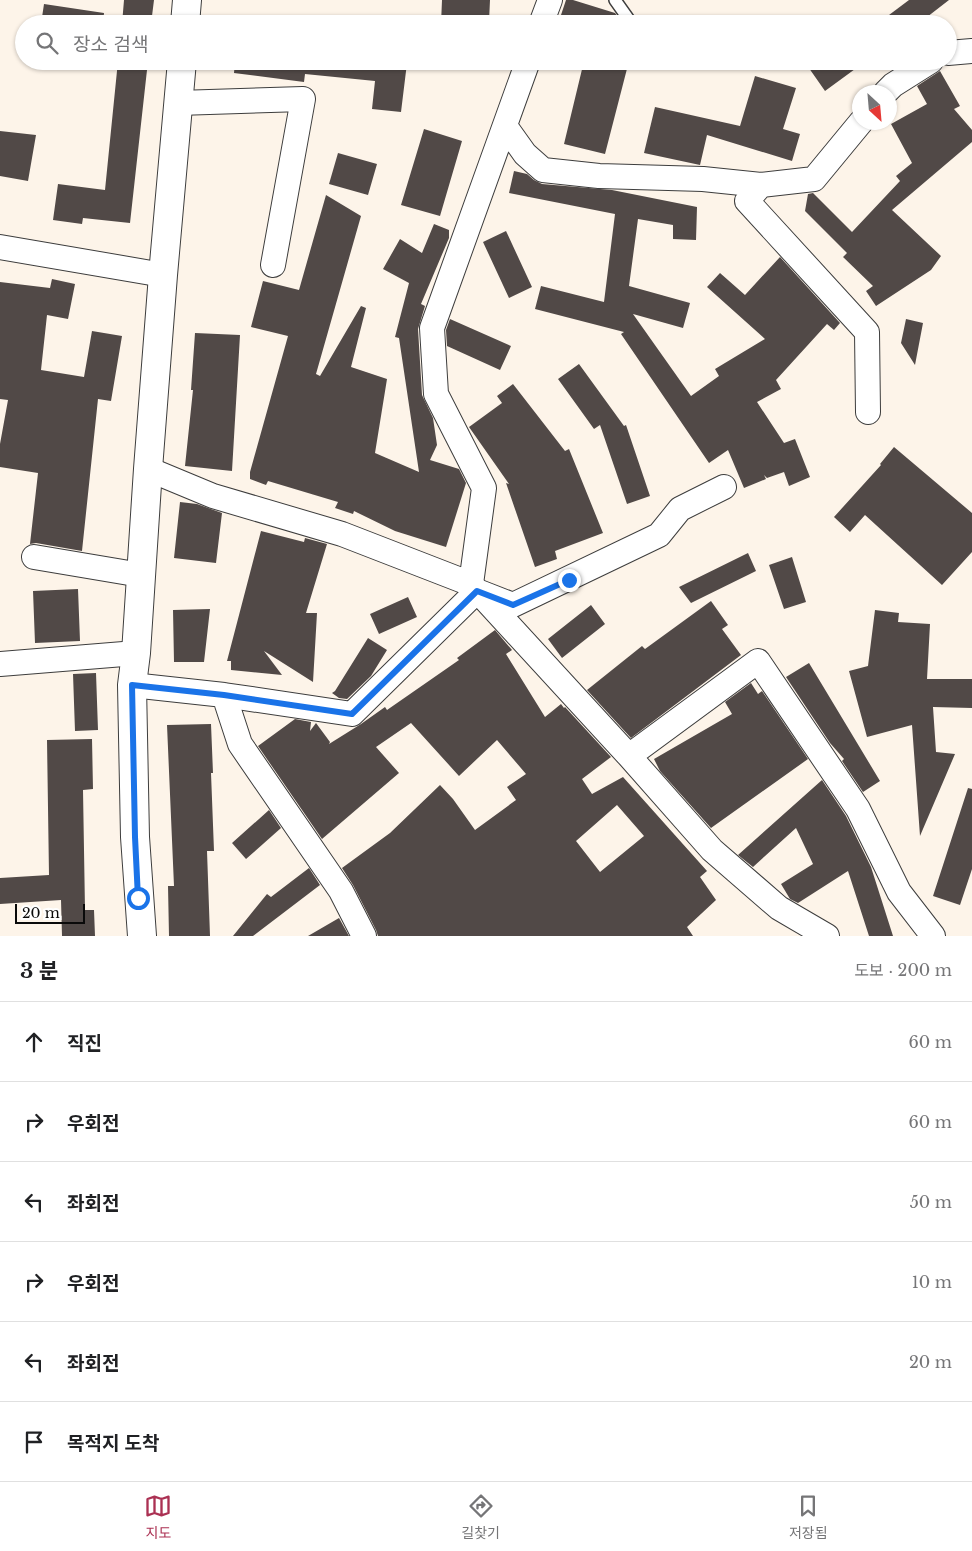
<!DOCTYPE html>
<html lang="ko">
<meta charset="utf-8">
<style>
:root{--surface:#fff;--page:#f2f2f2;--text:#202124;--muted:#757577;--line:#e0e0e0;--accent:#ab3153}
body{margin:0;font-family:"Libre Baskerville","Noto Sans KR",serif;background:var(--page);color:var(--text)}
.compass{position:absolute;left:852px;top:85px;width:45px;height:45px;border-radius:50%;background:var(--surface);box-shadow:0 1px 4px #0004;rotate:154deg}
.scale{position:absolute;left:15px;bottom:12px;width:70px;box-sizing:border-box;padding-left:5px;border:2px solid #0a0a0a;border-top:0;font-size:14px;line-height:18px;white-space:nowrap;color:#0a0a0a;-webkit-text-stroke:4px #fff;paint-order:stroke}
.stop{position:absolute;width:15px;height:15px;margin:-11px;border:4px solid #1a73e8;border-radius:50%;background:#fff}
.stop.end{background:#1a73e8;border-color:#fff;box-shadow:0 1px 5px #0008}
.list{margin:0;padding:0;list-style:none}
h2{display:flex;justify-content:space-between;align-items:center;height:65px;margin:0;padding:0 20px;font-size:21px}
h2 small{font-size:16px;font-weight:400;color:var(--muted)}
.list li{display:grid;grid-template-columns:32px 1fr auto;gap:15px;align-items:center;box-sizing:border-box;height:80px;padding:0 20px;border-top:1px solid var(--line)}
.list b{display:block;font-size:19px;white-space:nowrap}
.list em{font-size:16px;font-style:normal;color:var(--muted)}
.icon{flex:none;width:28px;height:28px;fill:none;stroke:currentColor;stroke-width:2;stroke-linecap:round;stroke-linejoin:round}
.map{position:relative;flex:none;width:972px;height:936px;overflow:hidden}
.search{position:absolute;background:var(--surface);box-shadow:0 1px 4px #0004;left:15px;right:15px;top:15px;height:55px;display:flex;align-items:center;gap:12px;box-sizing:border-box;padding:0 18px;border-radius:28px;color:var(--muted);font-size:19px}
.sheet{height:545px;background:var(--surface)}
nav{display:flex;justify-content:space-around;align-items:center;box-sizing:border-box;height:70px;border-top:1px solid var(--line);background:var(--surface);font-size:14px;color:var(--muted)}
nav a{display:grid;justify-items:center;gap:2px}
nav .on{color:var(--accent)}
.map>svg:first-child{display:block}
.building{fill:#514947;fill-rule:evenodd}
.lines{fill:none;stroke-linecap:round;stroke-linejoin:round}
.service-casing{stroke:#3d3d3d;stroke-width:14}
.minor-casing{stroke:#3d3d3d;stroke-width:26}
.tertiary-casing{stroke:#3d3d3d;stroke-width:30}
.service{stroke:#fff;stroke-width:11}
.minor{stroke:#fff;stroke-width:24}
.tertiary{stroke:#fff;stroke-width:28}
.route{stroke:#1a73e8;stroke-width:6}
</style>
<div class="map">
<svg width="972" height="936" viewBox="0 0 972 936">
<rect width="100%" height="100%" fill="#fdf4e9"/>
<!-- building -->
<path class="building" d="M124,0h30l-3,24h-29z
M442,0h48l-1,22 -48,2z
M566,0h7l42,13 8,11h-34l-28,-9z
M909,0h40l-31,24h-41z
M44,4l60,9 -1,11h-62z
M118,61h30l-18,162 -47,-5 -1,6 -29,-4 5,-36 47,6z
M235,61h159l13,2 -6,49 -29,-3 3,-28 -70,-7 -1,8 -70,-9z
M584,61h45l-24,93 -41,-10z
M804,61h62l-41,30z
M940,71l20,35 -6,3 18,21v12l-80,68 49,46 -10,14 -55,36 -10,-15 7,-5 -30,-29 4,-4 -42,-42 3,-17 5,-1 39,39 48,-51 -4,-5 16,-13 -21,-39 36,-20 -10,-18z
M755,76l41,12 -13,41 17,5 -8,27 -85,-26 -7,30 -56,-12 11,-46 85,19z
M424,129l38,12 -22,75 -39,-11z
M0,131l36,4 -8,46 -28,-5z
M338,153l39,11 -9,31 -39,-11z
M514,171l13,3 7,6 8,4 70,6 85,17 -1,33 -23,-1v-14l-35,-6 -9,67 61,17 -7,25 -50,-14 58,82 28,-20 -4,-7 50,-30 -58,-52 13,-14 25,22 35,-38 60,66 -6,7 -7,-6 -51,56 5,9 -24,13 27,41 11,-4 15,38 -21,9 -5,-14 -17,6 -3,-3 2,4 -22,9 -16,-38 -19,13 -88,-129 3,-2 -89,-23 6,-23 63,16 11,-88 -106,-21z
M326,195l35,21 -45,158 4,2 41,-70 5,2 -15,59 36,12 -12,74 44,19 -20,-134 -4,-1 14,-54 -26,-14 17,-30 22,14 12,-29 15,6v8l-28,66 4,2 -7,23 4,66 11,23 4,27 -7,15 29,9 7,14 -20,64 -51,-16 -41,-20 -1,3 -18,-6 3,-6 -70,-21 -2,4 -16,-6v-7l38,-136 -37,-9 12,-46 36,9z
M506,231l26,56 -23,11 -26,-56z
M52,279l23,5 -7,35 -21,-4 -6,55 43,7 8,-46 30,5 -11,65 -13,-2 -16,152 -46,-8 -6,1 8,-71 -38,-6v-23l8,-44 -8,-1v-117l50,6z
M450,319l61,27 -11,24 -53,-24 -1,-16z
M906,319l17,4 -8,42 -14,-22z
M195,333l45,2 -8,136 -47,-5 8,-76h-2z
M579,364l45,62 2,-1 24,71 -23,8 -27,-79 -6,4 -36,-50z
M513,384l52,67 4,-2 34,84 -48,18 2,8 -22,8 -29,-84 3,1 -40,-57 33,-24 -5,-7z
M894,447l78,66v39l-30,33 -77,-70 -15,17 -16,-15 47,-52 -1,-1z
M180,502l17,2 25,9 -6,50 -42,-5z
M261,531l43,11 1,-4 22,6 -21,69h11l-4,69 -49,-31 18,24 -51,-5v-9h-4z
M748,553l8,18 -65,32 -12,-16z
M792,557l14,45 -22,7 -15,-44z
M78,589l2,52 -45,2 -2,-52z
M408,597l9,20 -38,17 -9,-20z
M711,601l17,24 -6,4 19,26 -110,83 -44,-48 55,-44 3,3z
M591,605l14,19 -43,34 -14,-19z
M210,609l-6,53h-30l-1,-52z
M875,610l24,3 -1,9 32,2 -3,55h45v29l-39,-1 3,45 19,2 -35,82 -8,-111 -45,12 -18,-66 19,-5z
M495,630l17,20 -6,4 39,63 16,-13 3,4 1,-1 46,50 -29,22 10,15 31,-17 84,94 -7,6 16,23 -29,27 6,9h-315l-2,-6 -23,-45 -11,-17 48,-35 50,-48 13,14 22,31 41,-30 -9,-13 19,-13 -29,-34 -38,36 -48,-53 -35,24 23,26 -77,66 -64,-93 37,-27 16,3 -1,9 6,-8 14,19 -1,2 32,-20 24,-17 2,3 72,-50 -2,-2zM617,805l27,31 -44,36 -24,-31z
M368,638l19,12 -16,26 -24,23 -8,-1 -7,-5 3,-2z
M809,663l71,118 -17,11 -21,-31 2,-2 -14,-16 -44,-66z
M96,673l2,57 -23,1 -2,-57z
M751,683l7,11 4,-3 46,68 -97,69 -51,-57 -6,-12 78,-45 -7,-12z
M211,724l2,49h-2l3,78h-7l3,85h-41l-1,-50h6l-7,-161z
M92,739l1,50 -10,1 2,120h9l1,26h-33l-1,-36 -61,4v-26l49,-3 -2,-135z
M822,780l24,36 25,51 22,69h-24l-21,-65 -50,32 -8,-4 -9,-15 32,-20 -17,-36 -43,39 -15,-12z
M968,788l4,1v80l-12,36 -27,-9z
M269,810l12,18 -35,31 -14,-16z
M309,868l11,17 -67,51h-20l34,-42 4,3z
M339,918l10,18h-41z"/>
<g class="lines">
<!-- service casing -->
<g class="service-casing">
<path id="service" d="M615,0l17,24"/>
</g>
<!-- minor casing -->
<g class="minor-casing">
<path id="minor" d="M541,24l9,-24
M948,53l24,-2
M528,61l-96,267 4,66 48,94 -13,96 158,172 83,94 67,58 48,28
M886,92l7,-7 38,-24
M178,103l125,-4 -30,166
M861,122l-47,57 -53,6 -14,16 120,131 1,80
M505,126l20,28 18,16 56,6 104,3 58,6
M0,247l163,28
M148,469l65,27 129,38 129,50
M34,557l107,18
M0,664l136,-11
M132,685l92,10 128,19 125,-123 36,14 146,-70 21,-26 44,-22
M224,695l16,49 101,147 23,45
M629,756l129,-95 100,148 41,83 34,44"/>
</g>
<!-- tertiary casing -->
<g class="tertiary-casing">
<path id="tertiary" d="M185,24l2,-24
M142,936l-7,-99 -3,-152 4,-32 12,-184 15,-194 19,-214"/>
</g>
<!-- service -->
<use href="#service" class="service"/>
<!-- minor -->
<use href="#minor" class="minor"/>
<!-- tertiary -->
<use href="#tertiary" class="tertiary"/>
</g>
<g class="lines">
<!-- route -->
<path class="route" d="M138,898l-3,-61 -3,-152 92,10 128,19 125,-123 36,14 56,-25"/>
</g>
</svg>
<svg class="compass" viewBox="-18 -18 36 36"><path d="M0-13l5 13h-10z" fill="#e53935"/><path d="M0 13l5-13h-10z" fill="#757577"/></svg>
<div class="scale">20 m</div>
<div class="stop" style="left:138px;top:898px"></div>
<div class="stop end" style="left:569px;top:580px"></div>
<div class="search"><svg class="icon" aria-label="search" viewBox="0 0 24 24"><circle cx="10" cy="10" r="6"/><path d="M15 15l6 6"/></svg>장소 검색</div>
</div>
<section class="sheet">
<h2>3 분<small>도보 · 200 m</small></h2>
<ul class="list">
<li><svg class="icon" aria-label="ahead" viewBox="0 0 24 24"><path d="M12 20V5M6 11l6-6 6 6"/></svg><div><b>직진</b></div><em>60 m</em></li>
<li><svg class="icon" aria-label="right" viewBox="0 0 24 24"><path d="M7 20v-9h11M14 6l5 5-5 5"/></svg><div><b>우회전</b></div><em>60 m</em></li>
<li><svg class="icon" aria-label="left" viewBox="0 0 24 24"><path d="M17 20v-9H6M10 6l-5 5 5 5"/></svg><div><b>좌회전</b></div><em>50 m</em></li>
<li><svg class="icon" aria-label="right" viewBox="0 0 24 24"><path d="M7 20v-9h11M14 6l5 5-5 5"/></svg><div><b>우회전</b></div><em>10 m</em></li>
<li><svg class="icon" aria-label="left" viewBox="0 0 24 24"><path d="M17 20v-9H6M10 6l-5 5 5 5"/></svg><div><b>좌회전</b></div><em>20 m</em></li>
<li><svg class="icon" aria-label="arrive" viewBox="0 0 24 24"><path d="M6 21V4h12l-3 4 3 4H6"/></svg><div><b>목적지 도착</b></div></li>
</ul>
</section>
<nav>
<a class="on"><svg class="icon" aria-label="map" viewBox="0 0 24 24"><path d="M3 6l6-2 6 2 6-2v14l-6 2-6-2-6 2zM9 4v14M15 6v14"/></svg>지도</a>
<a><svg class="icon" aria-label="directions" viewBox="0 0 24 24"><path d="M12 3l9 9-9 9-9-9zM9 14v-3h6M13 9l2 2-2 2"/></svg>길찾기</a>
<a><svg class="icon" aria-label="saved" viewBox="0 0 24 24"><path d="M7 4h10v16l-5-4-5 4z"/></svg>저장됨</a>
</nav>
